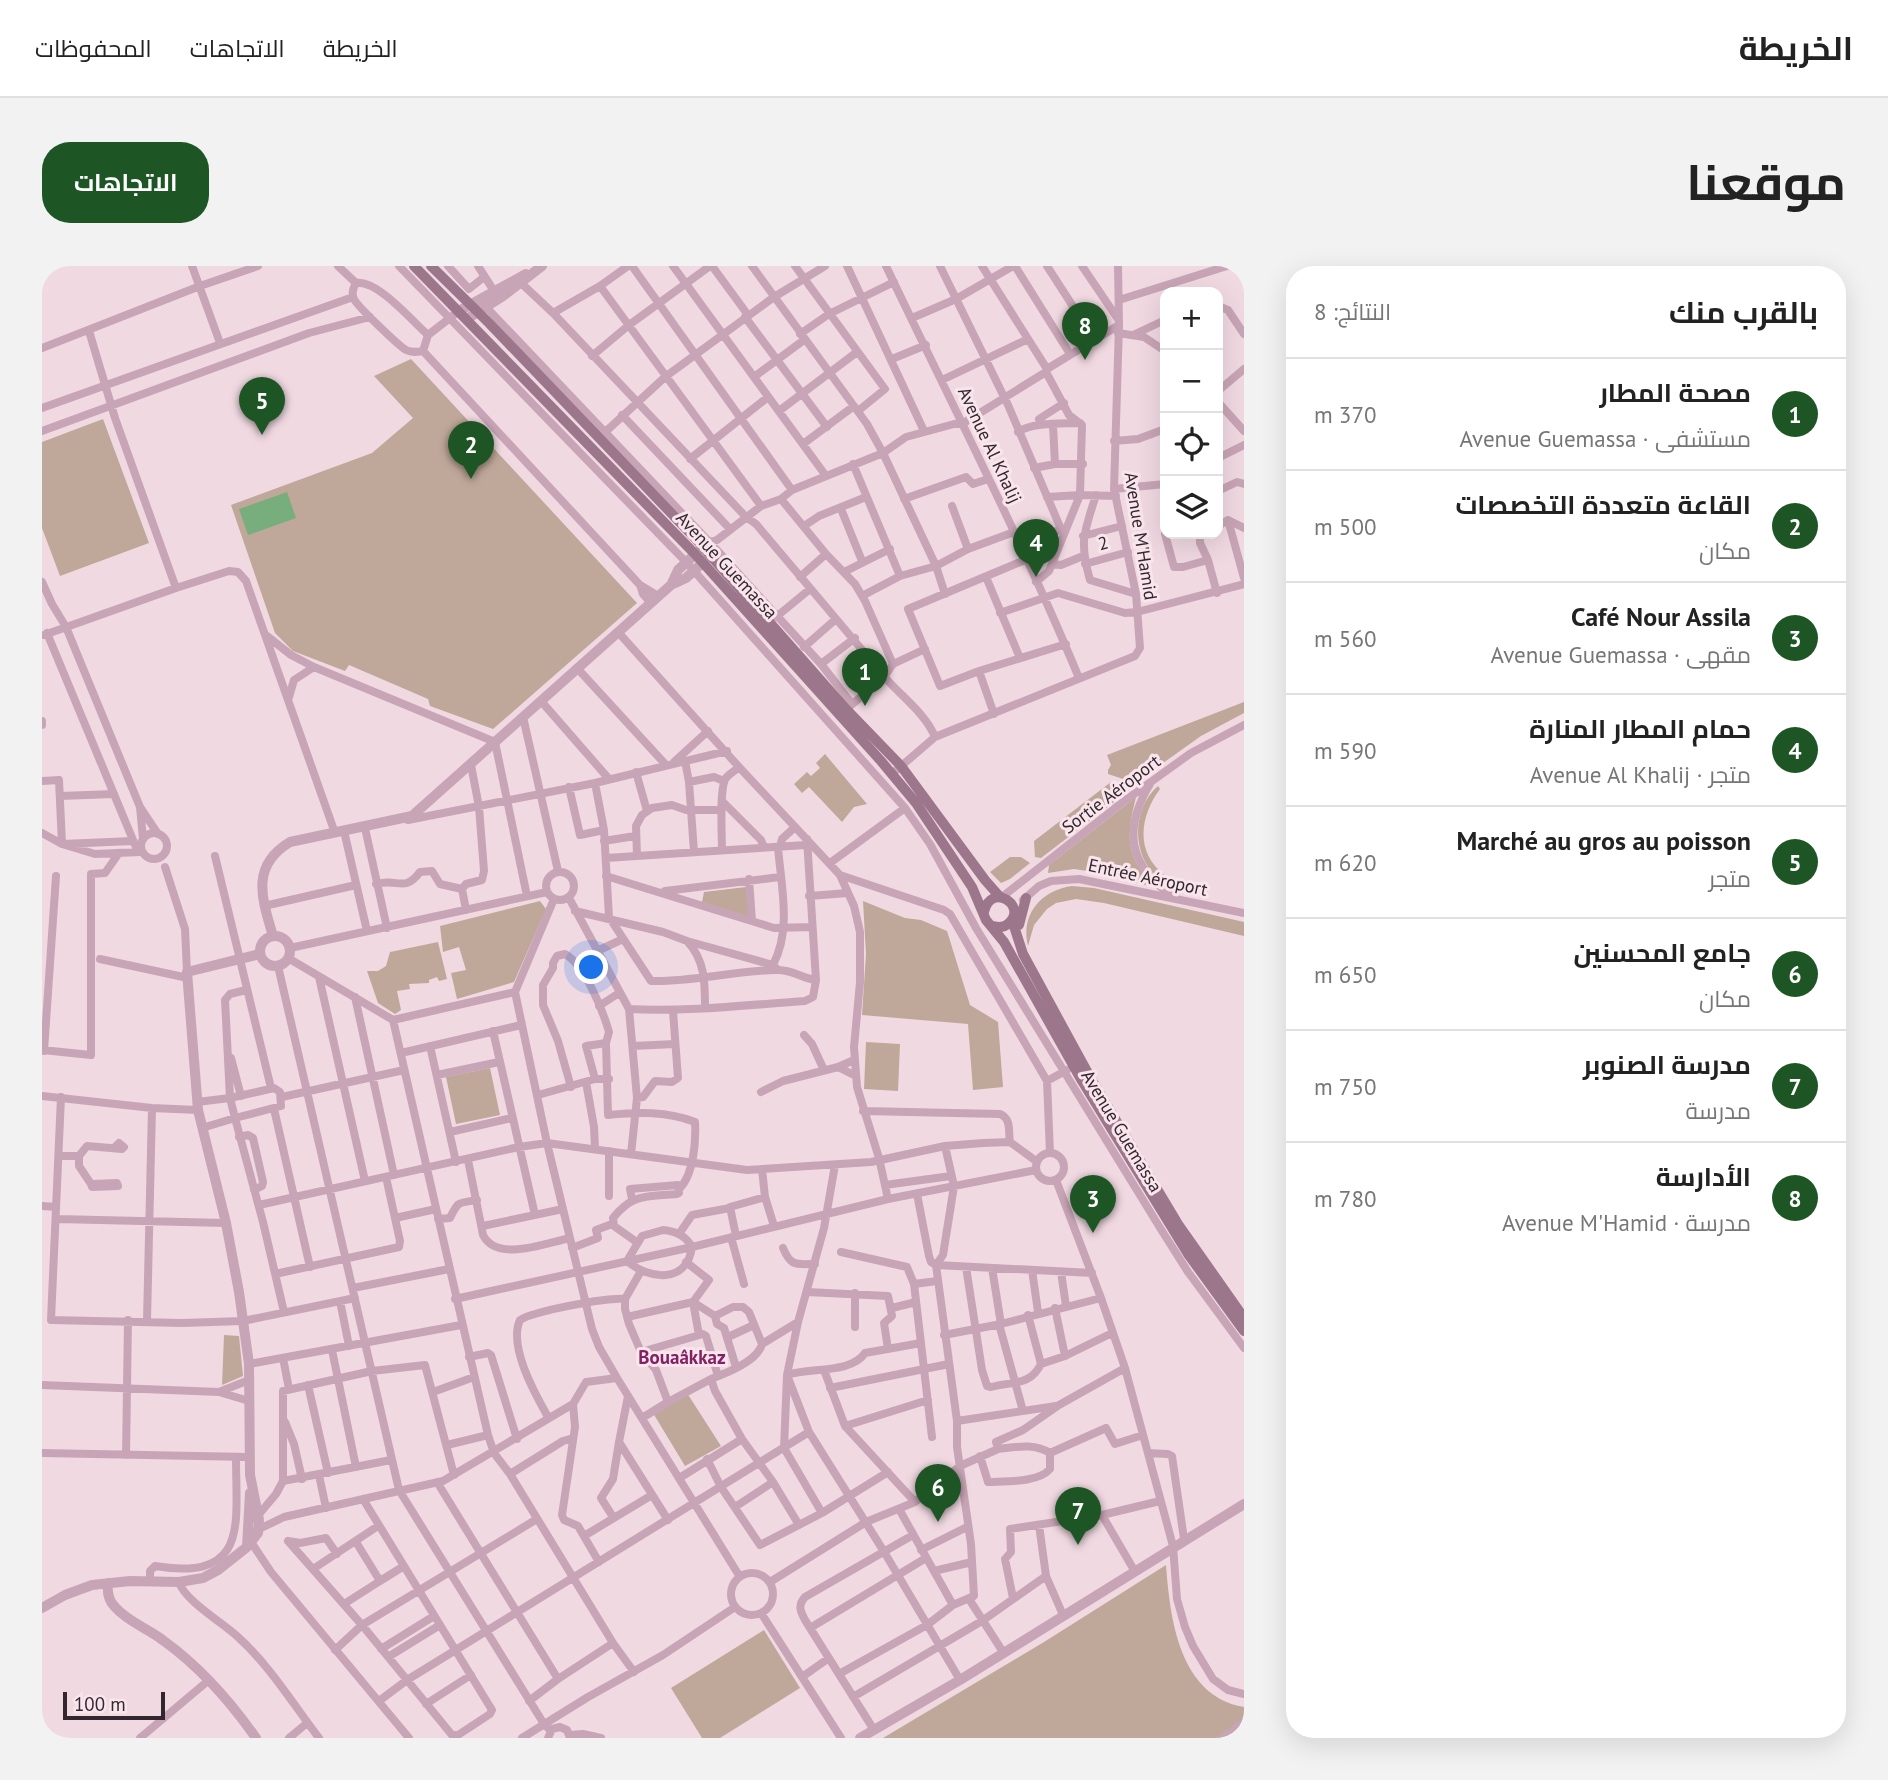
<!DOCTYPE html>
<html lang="ar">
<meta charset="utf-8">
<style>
:root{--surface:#fff;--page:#f2f2f2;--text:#222;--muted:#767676;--line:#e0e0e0;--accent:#1d5524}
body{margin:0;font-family:"PT Sans",Cairo,sans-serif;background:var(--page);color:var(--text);direction:rtl}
.controls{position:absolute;right:21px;top:21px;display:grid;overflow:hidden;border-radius:14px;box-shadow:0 7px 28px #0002}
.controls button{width:63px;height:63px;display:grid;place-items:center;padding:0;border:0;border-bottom:2px solid var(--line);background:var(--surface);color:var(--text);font:35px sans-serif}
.scale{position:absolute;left:21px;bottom:18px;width:102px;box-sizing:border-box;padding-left:7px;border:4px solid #34262f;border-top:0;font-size:19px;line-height:24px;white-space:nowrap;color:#34262f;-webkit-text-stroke:5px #f9e5ec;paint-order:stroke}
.you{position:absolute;left:550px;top:702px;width:24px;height:24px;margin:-18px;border:5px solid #fff;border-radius:50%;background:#1a73e8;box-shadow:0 0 0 10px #1a73e833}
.badge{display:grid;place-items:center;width:46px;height:46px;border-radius:50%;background:var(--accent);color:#fff;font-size:23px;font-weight:700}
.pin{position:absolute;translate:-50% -58px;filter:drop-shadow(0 2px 4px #0008)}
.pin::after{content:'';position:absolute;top:37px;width:24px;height:21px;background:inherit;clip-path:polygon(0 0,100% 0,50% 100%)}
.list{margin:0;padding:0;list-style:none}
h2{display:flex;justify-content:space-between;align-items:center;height:91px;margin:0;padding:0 28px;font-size:30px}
h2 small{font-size:23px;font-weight:400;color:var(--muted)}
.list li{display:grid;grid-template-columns:46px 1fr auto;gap:21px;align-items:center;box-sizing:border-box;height:112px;padding:0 28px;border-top:2px solid var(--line)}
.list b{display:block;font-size:26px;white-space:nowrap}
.list p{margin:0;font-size:23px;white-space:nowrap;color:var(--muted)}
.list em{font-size:23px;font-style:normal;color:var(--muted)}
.icon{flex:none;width:38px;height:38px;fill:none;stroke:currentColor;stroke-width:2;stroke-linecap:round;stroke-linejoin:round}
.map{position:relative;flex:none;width:1202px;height:1472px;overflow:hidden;direction:ltr;border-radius:28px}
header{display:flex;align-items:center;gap:42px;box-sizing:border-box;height:98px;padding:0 35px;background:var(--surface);border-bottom:2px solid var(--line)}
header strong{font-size:33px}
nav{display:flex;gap:38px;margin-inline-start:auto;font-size:24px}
.intro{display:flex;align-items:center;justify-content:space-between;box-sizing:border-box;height:168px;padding:0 42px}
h1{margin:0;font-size:49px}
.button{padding:18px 32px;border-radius:28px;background:var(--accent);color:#fff;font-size:24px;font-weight:700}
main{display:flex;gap:42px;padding:0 42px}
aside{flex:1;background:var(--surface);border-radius:28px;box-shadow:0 7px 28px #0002}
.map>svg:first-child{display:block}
.green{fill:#bfa899}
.water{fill:#78ad7e}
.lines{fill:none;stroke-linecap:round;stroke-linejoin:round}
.minor{stroke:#c8a5b6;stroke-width:8}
.tertiary{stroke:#c8a5b6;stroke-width:10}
.secondary{stroke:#9c778c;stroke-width:10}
.labels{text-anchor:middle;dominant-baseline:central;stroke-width:6;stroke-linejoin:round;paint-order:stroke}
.street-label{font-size:18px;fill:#34262f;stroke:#f9e5ec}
.neighbourhood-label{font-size:19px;font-weight:bold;fill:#822164;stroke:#f9e5ec}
</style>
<header>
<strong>الخريطة</strong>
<nav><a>الخريطة</a><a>الاتجاهات</a><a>المحفوظات</a></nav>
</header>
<div class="intro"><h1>موقعنا</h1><a class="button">الاتجاهات</a></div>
<main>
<aside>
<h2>بالقرب منك<small>النتائج: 8</small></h2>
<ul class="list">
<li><span class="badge">1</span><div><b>مصحة المطار</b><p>مستشفى · Avenue Guemassa</p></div><em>370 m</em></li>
<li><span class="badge">2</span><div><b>القاعة متعددة التخصصات</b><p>مكان</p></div><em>500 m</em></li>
<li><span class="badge">3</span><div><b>Café Nour Assila</b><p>مقهى · Avenue Guemassa</p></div><em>560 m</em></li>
<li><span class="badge">4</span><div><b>حمام المطار المنارة</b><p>متجر · Avenue Al Khalij</p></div><em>590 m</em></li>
<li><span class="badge">5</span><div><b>Marché au gros au poisson</b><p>متجر</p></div><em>620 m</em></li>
<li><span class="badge">6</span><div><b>جامع المحسنين</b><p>مكان</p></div><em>650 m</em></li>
<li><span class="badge">7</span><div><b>مدرسة الصنوبر</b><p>مدرسة</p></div><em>750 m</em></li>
<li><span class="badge">8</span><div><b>الأدارسة</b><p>مدرسة · Avenue M'Hamid</p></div><em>780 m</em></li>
</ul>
</aside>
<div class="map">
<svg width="1202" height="1472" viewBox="0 0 1202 1472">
<rect width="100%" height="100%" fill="#f1d9e2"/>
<!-- green -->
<path class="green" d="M369,93l226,244 -144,126 -63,-23 -2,-7 -79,-34 -4,6 -52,-20 -18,-18 -44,-128 141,-52 41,-35 -39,-42z
M61,153l46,124 -89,33 -18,-48v-86z
M1202,436v11l-43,23 -66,47 -27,-9v-4l3,-5 -4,-10z
M783,488l42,50 -13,3 -12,15 -33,-35 -7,6 -8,-9 13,-12 4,4 9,-8 -4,-5z
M1069,516l20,7 -90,69 -6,-1 -1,-16z
M1116,520l2,3c-20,27 -26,64 6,87 12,8 28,10 42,14l-1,5c-14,-3 -31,-6 -43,-13 -33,-20 -34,-72 -6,-96z
M1094,531c-6,26 -12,48 4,72 4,6 10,12 14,18l-67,-16 -13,-2 -26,4 1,-8z
M968,591h11l9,6 -20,16 -9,4 -11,-11z
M1030,620l22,2 150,34v14l-140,-33 -28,-4 -20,4 -9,6 -13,16 -6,21c-8,-32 14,-56 44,-60z
M704,621l3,31 -47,-16 2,-10z
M498,635l6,8 -32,73 -57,17 -6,-26 15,-3 -7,-23 -16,5 -3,-26z
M821,635l42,17 16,2 26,11 23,74 28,17 5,65 -30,3 -5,-66 -106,-9 4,-61z
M396,676l9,37 -8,2 -2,-4 -8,3v3l-20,1 1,5 -13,2 4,19 -6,4 -17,-11 -11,-32h11l8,-5 4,-14z
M824,776l34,2 -2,47 -34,-2z
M448,802l10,47 -44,9 -10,-47z
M182,1069l15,1 4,40 -21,9z
M645,1127l34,53 -36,20 -32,-53z
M1124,1299c4,53 13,131 78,142v31h-361l161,-96z
M722,1364l36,58 -80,50h-18l-31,-50z"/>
<!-- water -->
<path class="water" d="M245,226l9,26 -48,17 -9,-26z"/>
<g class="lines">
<!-- minor -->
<path class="minor" d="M150,0l28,77
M296,0l18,17c22,-3 55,37 72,52
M357,0l287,296 219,246 25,36 46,84 186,303 26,41 56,76
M406,0l21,23 15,-12
M436,0l16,25
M590,0l160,224
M631,0l153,210
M670,0l36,49
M710,0l115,158 16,29 53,113 9,28
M753,0l90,123 -27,22
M805,0l77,165
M844,0c65,137 135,272 193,412
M898,0l68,139 53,124 3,1
M940,0l65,103
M973,0l55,88
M1005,0l47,73
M1040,0l36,53
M1196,0l6,11
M314,17c-3,5 -5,10 -2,16 3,7 45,47 52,51 6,3 11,2 17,1l5,-16 31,-24
M479,17l32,30 193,204 10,7c42,50 85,100 126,150 16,20 43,38 53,63
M558,20l161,220
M1077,34l108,-34
M1176,40l10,4 16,24
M444,41l230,242 105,115 31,40
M511,47l47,-27 28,-20
M703,51l82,110
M870,52l44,-19 57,-33
M47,65l26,87 61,170 53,-17 9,1 8,9 89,252
M1076,67l26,4 21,14
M758,68l29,-20 65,-32
M1091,69l32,-15
M0,82l158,-62 58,-20
M381,85l217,234
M550,90l37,-31 81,-59
M850,93l34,-14
M712,111l50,-37
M900,114l86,-41
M1176,125l26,-22
M1176,136l26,29
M0,142l311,-111
M737,145l78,-59
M580,149l108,114
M997,153l25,-16
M1011,159l2,39
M0,165l267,-98 61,-16
M976,166c15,-10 44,-8 62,-9
M560,169l63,-58 109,-80 51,-31
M1072,175l24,-2 27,-10
M761,178l51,-38
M1176,192l26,-13
M648,193l78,-62
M811,198l47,112
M992,202l21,-4h28
M1072,223l51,-5
M1176,225l19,-9 7,2
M1054,229c-12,38 -17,46 -6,85l46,14
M1005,231l33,-2 36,1
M739,233l45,55 29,30 10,17 28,63 -9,13 -35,30
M862,233l62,-22 7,7 15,-5
M910,240l16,43
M799,243l21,52
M1186,254l16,58
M762,260l15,-10 47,-19
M1176,260l10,-6 16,8
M1123,268l9,33h9l25,-7
M1163,268l-5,3v6l8,17 9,33
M1041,270l39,-10
M664,277l11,-3 44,-34 20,-7 11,-9 91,-37 23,-16 48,-13h8l84,-52 1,-3 72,-44
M978,282l41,-19
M983,294l-117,49 32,77 39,-15 87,-27
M1010,298l9,1 22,-9
M1043,298l43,-12
M802,306l46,-23
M758,311l26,-23
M944,311l34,81
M0,316l10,22 14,23 74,180
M994,316l13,-11 31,-76 2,-70 -13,-10 -23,-43
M820,330l38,-20 36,-10 32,-17 46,-17
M609,337l-8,-9 -3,-9 18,11
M958,347l58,-20 67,20 12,-1 107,-28
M734,351l34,-28
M576,366l121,135 101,108 14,31 6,26v50l-6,65 3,40 22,71 9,41
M5,367l91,219
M2,369l132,-47
M225,370l24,19 23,12 181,75 32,154
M762,381l32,-28
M779,398l34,-26
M851,398l32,-15
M535,402l89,97
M937,405l15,43
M247,431l5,-17 20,-13
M499,435l68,78
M481,451l35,154
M0,455v4
M643,495l4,21 5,70
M632,496l34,-31
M594,506l11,39
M850,508l43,-37 200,-81 5,-8 -4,-54 -22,-105 5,-164 -1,-59
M0,515l17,-1 3,64 71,-3
M647,516l25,-5 10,4
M553,517l9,47 5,87 42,64c41,1 83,-10 124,-11 18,-1 27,9 41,10
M1108,518c-27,45 -22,81 22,112
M527,521l11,48 24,-5
M18,530l54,-2
M681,536l38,38 3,7
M366,554l187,-37 132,-32
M323,562l22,100
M302,565l23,100
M99 580a13 13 0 1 1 26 0a13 13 0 1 1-26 0Z
M0,567l20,11 33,10 45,-2
M101,573l-3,-32 18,27
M562,575l31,-5
M738,580l2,-7 13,-12
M680,584c0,-14 -3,-63 4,-72 3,-4 9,-7 13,-11
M173,590l56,232
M595,590l-1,-30 6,-11 10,-7 20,-3 14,5h34
M564,592l200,-13
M788,597l75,-55
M123,601l20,62 2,43
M504 620a14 14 0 1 1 28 0a14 14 0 1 1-28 0Z
M798,609l104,35 6,4 97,167 20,-11
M564,610l168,52 37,-1
M707,613l3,42
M334,618c23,-6 28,9 44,-12l12,-1 8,13 22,5
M623,625l115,-14
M767,630l39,-3
M960,631l121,-95 68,-49 53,-28
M527,632l60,111 8,89 -6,56
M512,633l-39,93 32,151 45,186 7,18 18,31 123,199
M981,634l16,-14 12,-5 28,-2 165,34
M222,640l92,-21
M424,644l-4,-21 4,-5 16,-4 2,-9 -5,-64 -8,-42
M533,645l88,21 24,9 86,24 4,4
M645,675c18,19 18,41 18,66
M248,682l257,-56
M555,685l26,-12
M246,692l105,62 122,-28
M58,693l88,19
M731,699c19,-36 8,-79 5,-118
M236,700l121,524 145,234 7,7
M277,711l46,204
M313,731l39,178
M557,740l20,-13
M587,743c57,3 118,-4 176,-8l8,-4 3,-17 -9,-141
M351,754l95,415 6,18 16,21 103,169 21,29
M451,765l42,184
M762,769l8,9 12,26
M388,780l26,116
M591,780l42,-2
M0,784l49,5v-181l14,-1 14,-20
M2,785l12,-175
M359,787l120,-28
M189,792l10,38
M796,801l18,9
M395,809l62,-13
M553,813l-9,-33 20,-3
M1005,815l3,72
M544,816l8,45 1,21
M529,821l-13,-46 -15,-36v-20l10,-17v-5l4,-7 8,-2c20,11 38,57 44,78l-3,11 2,72c30,-3 59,-4 87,7 1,18 -1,53 -16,67
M232,822l6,4 1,14 -46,12 -5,-20z
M719,826l22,-11 55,-14 16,-7
M496,829l57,-16h14
M0,830l110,12 46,2
M19,831l-10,223 131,3 61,-2 112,-23
M240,831l122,-27
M595,832l6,-1 12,-16 17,1 6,-4 -5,-67
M155,836l33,-4 -5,-98 5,-6 16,-4
M232,843l36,158
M821,845l137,3c12,5 8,18 10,28
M160,862l33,-10 28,104 21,90
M408,866l62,-14
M197,871l9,-2 5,3 10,44 -1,4 -8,4
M567,885v45
M994 901a14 14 0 1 1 28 0a14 14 0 1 1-28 0Z
M17,890h20l8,-10 35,3 2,-2 -5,-4 -5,5
M37,890v10l12,18 26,-1 1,3 -26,1 -1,-3
M426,894l15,75c14,28 63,8 87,3
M793,899l-11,63 -26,94 -11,53 22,57 74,118 77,130
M720,903l3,28 9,29
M1014,914l45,118 24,70 48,178 4,53 8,28 8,19 20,33 15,11 16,4
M843,919l66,-9
M590,933l-2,-10 48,-4 1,8 -2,1c-30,3 -44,-1 -64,24l1,8 24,17
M217,939l260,-58 28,-4 200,27 124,-8 74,-16 38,-3 27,-1 26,19
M0,940l14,1
M353,952l41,-9
M15,953l169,4
M396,953l12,-1c8,-17 8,-15 27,-18
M441,960l80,-17
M621,964c12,1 23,6 29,17 -5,37 -43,33 -65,14l15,-25z
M637,968l13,-19 38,-7
M694,970l-6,-29 35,-10
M689,971l13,47
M530,982l26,-10 -2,-8 16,-6
M741,982c8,19 13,16 32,16
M799,986l66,15 7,17
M644,996l23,18 -16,22 6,33
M894,999l156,8
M894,999l7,-10 11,-69 -9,-40
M924,1001l16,103 5,16 4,1c23,-6 39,-1 50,-23
M950,1002l9,56
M990,1004l6,42
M599,1005l-16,28v10l4,15 12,28 15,18 12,32 -26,16
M1019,1006l5,34
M233,1008l124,-27 1,-6 -14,-64
M311,1022l96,-19
M765,1026l81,4 4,20 -8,7 4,26
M813,1027v34
M413,1033l237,-52 196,-48 148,-29
M298,1035l9,45
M850,1042l24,-6
M1013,1042l10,48
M986,1049l13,49 24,-8 47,-23
M673,1050l18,-9h10l6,5 13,32 36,-22
M585,1051l66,-15 22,14 2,8 7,4 12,39
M105,1055l5,-213
M957,1058l24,87
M902,1069l57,-11 100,-26
M686,1071l26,-12
M720,1078c-4,17 -35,29 -51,35l4,12 27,48 31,43 26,43
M290,1084l24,117
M599,1086l62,-18 3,2 12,40
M427,1091l19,-4 3,2 26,84
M241,1092l6,31
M207,1098l212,-39
M782,1104l21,56 83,-26
M0,1119l177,7 30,-12
M266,1119l20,88
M788,1122l119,-24
M177,1126l30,9
M391,1126l41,-15
M586,1130l-9,46 49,78
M626,1136l43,-23
M531,1138l13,-22 31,-4
M506,1151c-13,-23 -40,-71 -28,-97 14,-9 88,-23 105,-21
M915,1155l99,-15
M243,1156l9,22 8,35
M803,1160l70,76
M890,1171l-18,-153 23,-3
M405,1179l41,-10
M956,1183c19,-2 35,-6 52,4
M0,1187l207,4
M1106,1187l20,1 4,2 12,83
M84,1189l2,-135
M938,1190l8,26c18,-1 50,1 62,-13v-16l56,-25 9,16 28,-9
M665,1193l14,28 39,58 62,-32 66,-41
M468,1208l53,-33 10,-3
M277,1209l7,33
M639,1211l61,-38
M241,1215l108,-21
M395,1216l121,197
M693,1241l38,-25
M857,1243l54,96
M780,1247l-38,-65 3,-73c23,-8 64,-1 78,-22l56,-10
M1060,1249l32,55
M571,1251l-12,-19 12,-19 6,-37
M213,1253l21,-25 7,-13v-90l89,-20 53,-6 29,110
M997,1259l7,51 17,39
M213,1265l29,-14 159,-36 130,-77 2,23 -13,88 2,5 14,6 21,36
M542,1270l68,-41
M207,1273l22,33 138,166
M246,1275l74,84 90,110h6l32,-21 2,-4 -129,-211
M246,1275l12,2 26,-5 11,16
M879,1284l46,-23
M271,1303l65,-43
M892,1305l38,-9
M689 1328a21 21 0 1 1 42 0a21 21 0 1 1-42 0Z
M338,1315l24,-15
M108,1316v-11l5,-5c94,15 81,-40 81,-109
M137,1316c5,18 44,41 59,55 32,29 55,67 81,101
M728,1316l96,-60 49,-20 45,-36 38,-17 -2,-7 27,-12 36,-25 66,-37
M971,1332l-8,-39 6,-7 -1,-23 92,-14 58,-14
M927,1333l34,53
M302,1338l36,-23 -24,-39
M719,1347l80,125
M768,1362l116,-70
M339,1383l53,-33
M293,1384l27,-25 175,-106
M346,1391l52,-32
M797,1408l88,-49 26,-20 21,-9 -3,-52 -14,-97v-26l-21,-156 -5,-3 -2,-6 -12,-62
M760,1411l27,-19
M811,1431l129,-76 64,-45
M337,1435l28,-21 402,-248
M487,1435l29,-22 55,-36
M384,1438l45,-29
M832,1464l-69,-110c-4,-8 -8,-14 0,-23l108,-62
M528,1469l13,-1 18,4
M98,1472l69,-58
M247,1472l18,-15
M480,1472l66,-41 75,-42 72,-48
M506,1472l4,-9 8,-2 7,3 3,8
M1180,1472l22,-16"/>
<!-- tertiary -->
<path class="tertiary" d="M417,45l67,-37
M425,53l36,-23 39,-30
M629,319l7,-15 25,-23
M218 685a15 15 0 1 1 30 0a15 15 0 1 1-30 0Z
M231,670c-11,-37 -23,-70 17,-94l122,-26 259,-231 15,-7 23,-21
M205,1281l3,-54
M66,1317c-1,9 0,17 7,24 13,15 34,22 49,34 36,26 66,60 92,97
M0,1342l23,-13 27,-10 38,-4 49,1 24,-4 15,-8 29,-23 11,-14 1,-13 -9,-45 -1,-111 -10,-72 -13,-69 -28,-113 -11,-138 73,-18
M818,1472l100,-58 284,-176"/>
<!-- secondary -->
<path class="secondary" d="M372,0l281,288 186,207 35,42 56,84 14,33 18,22 78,139 106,173 56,77
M389,0l58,57 206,215 151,171 55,57 84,114 15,17
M942,646c7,-31 44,-6 25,11 -5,5 -10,5 -16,3
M970,654l11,34 67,123 88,147 66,94
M977,659l7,-27"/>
</g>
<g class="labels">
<!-- street labels -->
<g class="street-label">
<text transform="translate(948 179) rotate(65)">Avenue Al Khalij</text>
<text transform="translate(1099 270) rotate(81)">Avenue M'Hamid</text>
<text transform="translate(1061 277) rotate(-15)">2</text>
<text transform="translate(685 299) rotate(47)">Avenue Guemassa</text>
<text transform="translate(1069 528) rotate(-37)">Sortie Aéroport</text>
<text transform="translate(1106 611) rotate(12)">Entrée Aéroport</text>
<text transform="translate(1080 865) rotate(59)">Avenue Guemassa</text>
</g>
<!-- neighbourhood labels -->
<g class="neighbourhood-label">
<text x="640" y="1091">Bouaâkkaz</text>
</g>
</g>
</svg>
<div class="controls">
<button>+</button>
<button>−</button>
<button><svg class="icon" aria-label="locate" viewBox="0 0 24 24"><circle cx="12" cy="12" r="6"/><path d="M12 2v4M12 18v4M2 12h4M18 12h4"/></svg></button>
<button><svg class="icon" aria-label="layers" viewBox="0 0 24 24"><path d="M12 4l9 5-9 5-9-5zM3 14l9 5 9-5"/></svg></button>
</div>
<div class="scale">100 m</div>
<div class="you"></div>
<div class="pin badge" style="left:823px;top:440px">1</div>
<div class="pin badge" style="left:429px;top:213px">2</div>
<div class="pin badge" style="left:1051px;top:967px">3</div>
<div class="pin badge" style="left:994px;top:311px">4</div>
<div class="pin badge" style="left:220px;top:169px">5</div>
<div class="pin badge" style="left:896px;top:1256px">6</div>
<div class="pin badge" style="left:1036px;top:1279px">7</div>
<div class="pin badge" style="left:1043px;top:94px">8</div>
</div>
</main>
